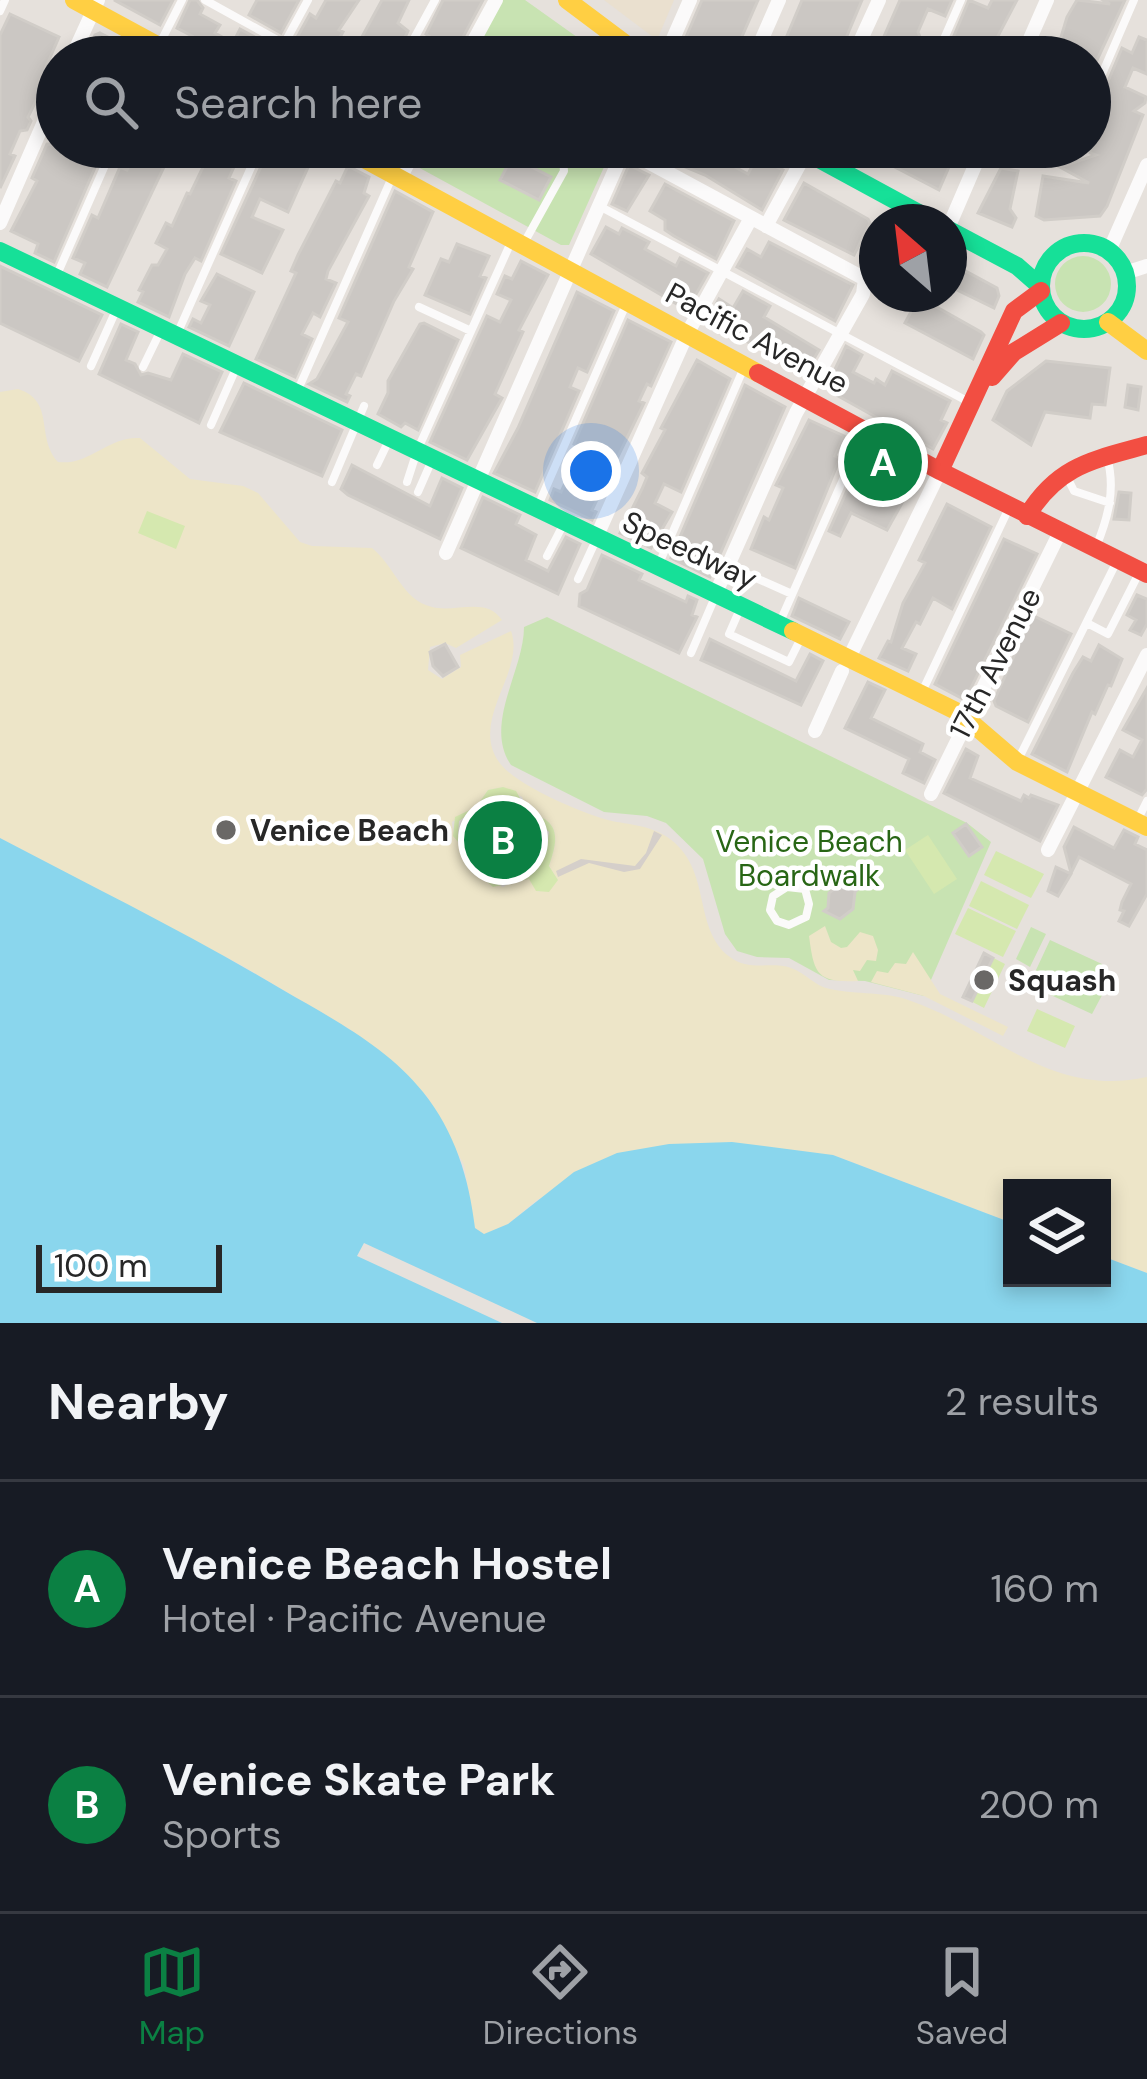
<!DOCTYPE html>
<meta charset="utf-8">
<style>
:root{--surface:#171b24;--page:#242831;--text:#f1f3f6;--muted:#9ea1a6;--line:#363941;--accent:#0b8043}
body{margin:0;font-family:"DM Sans",sans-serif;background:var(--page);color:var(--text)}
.controls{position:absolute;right:36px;bottom:36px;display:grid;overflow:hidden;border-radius:0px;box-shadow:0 6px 18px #0003}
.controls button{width:108px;height:108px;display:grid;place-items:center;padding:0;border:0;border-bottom:3px solid var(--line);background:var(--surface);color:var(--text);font:60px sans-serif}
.compass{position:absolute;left:859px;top:204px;width:108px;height:108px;border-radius:50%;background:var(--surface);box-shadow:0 6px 18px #0003;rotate:332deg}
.scale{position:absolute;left:36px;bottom:30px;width:186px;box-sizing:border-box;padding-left:12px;border:6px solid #272727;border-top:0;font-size:33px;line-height:42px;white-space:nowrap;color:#272727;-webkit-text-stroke:9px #fff;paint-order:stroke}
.you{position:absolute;left:591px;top:471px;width:42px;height:42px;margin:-30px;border:9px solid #fff;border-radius:50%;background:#1a73e8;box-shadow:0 0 0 18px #1a73e833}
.badge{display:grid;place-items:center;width:78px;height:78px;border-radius:50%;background:var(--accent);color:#fff;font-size:39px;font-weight:700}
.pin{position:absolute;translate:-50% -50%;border:6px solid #fff;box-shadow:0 3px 12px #0006}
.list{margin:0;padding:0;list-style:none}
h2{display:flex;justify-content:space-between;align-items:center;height:156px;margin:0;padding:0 48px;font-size:51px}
h2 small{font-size:39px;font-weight:400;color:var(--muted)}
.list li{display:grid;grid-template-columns:78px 1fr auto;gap:36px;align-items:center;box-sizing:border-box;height:216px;padding:0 48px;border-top:3px solid var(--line)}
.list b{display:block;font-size:45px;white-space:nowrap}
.list p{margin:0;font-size:39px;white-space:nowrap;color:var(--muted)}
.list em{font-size:39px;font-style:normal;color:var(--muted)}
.icon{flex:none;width:66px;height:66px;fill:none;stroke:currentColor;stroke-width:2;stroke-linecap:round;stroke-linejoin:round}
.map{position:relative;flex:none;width:1147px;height:1323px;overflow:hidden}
.search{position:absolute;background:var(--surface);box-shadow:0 6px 18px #0003;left:36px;right:36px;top:36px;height:132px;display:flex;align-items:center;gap:30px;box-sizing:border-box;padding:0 42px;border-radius:66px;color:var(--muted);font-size:45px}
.sheet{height:588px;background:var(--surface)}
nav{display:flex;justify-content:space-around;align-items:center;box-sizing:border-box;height:168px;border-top:3px solid var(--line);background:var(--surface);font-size:33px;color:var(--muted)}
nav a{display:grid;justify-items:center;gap:6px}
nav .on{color:var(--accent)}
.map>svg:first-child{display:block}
.education{fill:#eae0cf}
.green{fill:#c8e3b2}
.sand{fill:#ede5c8;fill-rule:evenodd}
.pitch{fill:#d5e8af;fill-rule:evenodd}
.plaza{fill:#d5cfca}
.water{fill:#8ad6ed}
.pier{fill:#e6e1dc}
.building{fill:#cbc7c3;stroke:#d1cdc8;stroke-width:3}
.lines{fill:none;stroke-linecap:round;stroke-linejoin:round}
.lane{stroke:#fbfafa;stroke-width:8}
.street{stroke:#fbfafa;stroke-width:14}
.fast{stroke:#16e098;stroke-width:18}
.slow{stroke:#ffcf43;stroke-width:18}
.jam{stroke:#f24e42;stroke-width:18}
.poi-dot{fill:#6a6866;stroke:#fff;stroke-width:4.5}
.labels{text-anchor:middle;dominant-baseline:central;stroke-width:9;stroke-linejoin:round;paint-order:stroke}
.street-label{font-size:30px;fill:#272727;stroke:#fff}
.poi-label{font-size:30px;font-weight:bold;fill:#272727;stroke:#fff;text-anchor:start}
.park-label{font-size:30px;fill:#286615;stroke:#fff}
</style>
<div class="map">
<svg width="1147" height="1323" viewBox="0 0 1147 1323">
<rect width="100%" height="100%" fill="#e6e1dc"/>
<!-- education -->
<path class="education" d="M604,0h70l-17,40z"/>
<!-- green -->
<path class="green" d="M502,0h23l80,57h-133z
M423,147h190l-44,98h-8l-145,-79z
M1055 284a28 28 0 1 1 56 0a28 28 0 1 1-56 0Z
M547,617l420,206 24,19 -67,154 -59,-15 -36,-1 -40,-22 -32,-1 -20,-6 -12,-17 -22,-75 -37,-36 -19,-7 -43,-4 -93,-47c-28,-41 13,-94 13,-138z
M1031,927l15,7 -16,33 -14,-8z
M1050,940l52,24 6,20 -16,30 -63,-29z"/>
<!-- sand -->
<path class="sand" d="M18,389c38,12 17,48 40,73 31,4 50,-26 82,-24l50,41 53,7 15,7 42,49 12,4 60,2c22,17 30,52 60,59 24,6 54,-11 70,13l-46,28 -11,-5 -15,4 -2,23 14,9 19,-12 -1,-12 51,-24c15,41 -42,88 -12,131 15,22 76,48 102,56 22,7 40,5 61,16 53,29 28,94 68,123 19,15 41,4 61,11 15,5 23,18 39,21 27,6 56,2 81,12 83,29 140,97 236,76v196l-45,-17v-68h-90v35l-179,-68 -295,44 -30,25 -23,11 -10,-7 -11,-63 -37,-69 -76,-66 -110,-65 -241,-127v-446zM503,787l19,10 6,15c32,9 31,25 21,54l9,14 -19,12 -9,-13 -14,1 -13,7c-21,-7 -51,-43 -51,-65l24,-15 12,-17z
M825,926l6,16 10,6 6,-1 13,-15 13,4 5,14 -2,11 -9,-1 -7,11 -7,-1 5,11c-42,2 -44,-8 -49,-45z
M913,952l27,42 68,33 -5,9 -79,-40 -53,-14 6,-11 11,2 7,-10 11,1z"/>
<!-- pitch -->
<path class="pitch" d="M147,511l38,15 -9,23 -38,-16z
M503,787l13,4 12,21c32,9 31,25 21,54l9,14 -9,12 -13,-1 -7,-12 -36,8 -17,-15 1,-6 -9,-6 -1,-8 -14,-16 2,-19 21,-10 12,-17zM473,811l27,41 3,-1 8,11 6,-4 7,10 -19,14 -11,1 -36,-48 1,-14zM521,819l6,8 12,-5 10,10 -3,19 -6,6 -9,-4 7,-9 -4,-11 -13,-1 -19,8 -7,-3 2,-8z
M928,835l29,44 -23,15 -29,-44z
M996,851l48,23 -13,24 -47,-23z
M981,881l48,24 -12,24 -48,-23z
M968,908l48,23 -13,26 -48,-23z
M984,953l21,11 -21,44 -21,-11z
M1037,1009l38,17 -10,22 -38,-17z"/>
<!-- plaza -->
<path class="plaza" d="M654,831l8,4 -22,34 -16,3 -35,-9 -31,14 -2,-6 25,-12 54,7 11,-13z"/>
<!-- water -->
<path class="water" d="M0,838c95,50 191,97 283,152 50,29 104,57 140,102 32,40 46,86 52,136l9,6 24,-10 66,-52 43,-19 52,-9 63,-2 101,13 179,68v55h90v-22l45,17v50h-1147z"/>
<!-- pier -->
<path class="pier" d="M364,1243l173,80h-35l-145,-67z"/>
<!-- building -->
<path class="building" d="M114,0h59l-13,25z
M190,0h7l6,8 -3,6 20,11 -5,8 18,10 7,-14 51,28h-72l-30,-16 3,-5 -15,-8z
M257,0h42l-18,33 -32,-18z
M326,0h33l-20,30 4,2 -14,25h-13l-3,-7 -18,-9 15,-27 6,4z
M382,0h27l-11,23 10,8 -12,26 -10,-5 -3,5h-32z
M443,0h40l-28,52 -6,5h-19l8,-14 -12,-9z
M702,0h56l-25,57h-42l-11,-6z
M802,0h60l-24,57h-26l-28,-14z
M900,0h52l-7,16 -17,-7 -10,23 2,5 13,6 -5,14h-53z
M969,0l19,8 4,-8h25l-30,57h-42z
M1077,0l33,4 -7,-4h22l-35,75v-18h-35l12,-40z
M10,14l49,23 -20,46 5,2 -16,32 3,4 -4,9 -7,1 -10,23 5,2 -15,32v-153z
M100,33l45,23v1h-50l-8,-4 8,-18z
M1139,37l8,3v34l-14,-6 -8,19 21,10 -1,6 -11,8 9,4 -36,91 -7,10 -56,4 -8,-4 7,-40 46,7 -29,-16 36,-12 -6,-2v-43l8,-5 24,-57 10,5z
M47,144l57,3 -50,115 -19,-9 3,-9 -27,-13 26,-50 -5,-3z
M138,147l34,3 -65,137 -27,-13 5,-11 -12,-5 19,-43 6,3 22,-51 7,3z
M207,147h36l-14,31 7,3 -35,80 -6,-3 -10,16 -16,43 -31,-15 5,-10 -4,-2 13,-25h6l9,-16 -11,-6 10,-20 6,3 15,-33 3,1 15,-31 -5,-2z
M270,147h43l7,4 -6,14 -4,-2 -22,49 -28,-13 -8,18 31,13 -21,43 -41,-19z
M656,147h27l17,9 5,-9h16l15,9 -5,9 17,9 9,-17 26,13 -21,40 -57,-35 -27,-11 2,-5z
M886,147h24l10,4 2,-4h20l13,6 -16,37 -44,-23 2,-4 -15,-7z
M512,157l39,20 -12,23 -39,-20z
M629,165l20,10 -22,36 -15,-7z
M348,166l21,11 -5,16 5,3 -41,75 -2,8 10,4 -16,34 -7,-4 -11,21 10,5 -17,38 -39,-18 40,-86 -5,-2 7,-16 38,-74 4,2z
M1001,168l17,3 -8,38 6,9 -4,9 -34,-14z
M804,183l64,36 2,4 -16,32 -70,-35z
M665,184l69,37 -18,38 -42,-23 -9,-6v-10l-15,-9z
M395,191l38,21 -24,55 4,2 -19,32 -33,75 -5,-2 -10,20 4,2 -3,6 -38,-18 8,-5 31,-57 -9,-4z
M606,227l13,7 3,-6 27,14 -4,7 31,17 4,-8 28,15 -21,37 -96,-56z
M769,242l84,43 -18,36 -98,-54 10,-18 14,8z
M457,244l32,12 -9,20 6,2 -16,36 -45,-19 16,-36 8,3z
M521,261l27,14 -29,55 4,2 -28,62 7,4 -35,62 -37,-18 57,-126 13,6 11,-22 -14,-6 8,-18 7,3z
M949,262l48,26 2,8 -5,12 -45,-22z
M0,266l102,49 -23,46 -79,-38z
M217,274l37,18 -25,54 -40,-19 4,-8 8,4 9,-18 -9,-4z
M743,291l27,15 -6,11 55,33 -13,22 -99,-51 12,-22 14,9z
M577,292l37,19 -27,61 -9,-4 -8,19 9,4 -44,101 -41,-19 24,-45z
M919,297l62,35 3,3 -11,24 -68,-36z
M628,320l43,22 -20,44 -4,-2 -8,17 5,2 -52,107 4,2 -4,8 -42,-20 4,-11 7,3 6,-13 6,3 15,-31 -14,-7z
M424,323l34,17 -40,90 -13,-7 -4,4 -23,-13 10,-21v-12l32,-57z
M121,324l17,8 -12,28 9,4 6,11 7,-2 23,7 12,-26 39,18 -23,51 -100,-49z
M846,346l16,9 -9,17 21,11 2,-4 9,6 7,-14 58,30 -9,19 6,3 -14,26 -95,-53 2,-4 -12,-8z
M697,360l33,19 -49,113 -17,-8 -9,19 17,9 -21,36 -31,-15 22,-44 5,-12 -5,-4 23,-43 -4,-2z
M1046,361l64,7 -5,37 -13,-1 -2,14 -45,-6 -14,33 -38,-25 14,-29z
M244,383l98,47 -20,46 -102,-44z
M745,385l40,22 -75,170 -39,-19z
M1128,385l13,2 -3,23 -13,-3z
M809,420l35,16 -9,20 5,2 -45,110 -44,-19 13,-32 5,3 14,-32 -7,-3z
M865,450l51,28 -29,52 -36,-17 -11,23 -11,-5z
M352,465l78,41 12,-28 20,10 -22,51 -92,-44 -7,-6z
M1119,492l12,1 -2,27 -15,-1z
M483,497l37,18 -4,9 20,11 -10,25 22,11 18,-34 14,7 -22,50 -97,-46z
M947,504l44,23 -39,82 -19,-11 -13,26 -4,-2 -14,26 14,6 -8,17 -29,-13 9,-17 3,1 12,-39 22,-40 -6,-3z
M1004,539l33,15 -72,146 -30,-16z
M602,555l40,19 -3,6 47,22 2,-6 9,4 -5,15 5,2 -18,36 -100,-47 1,-12 7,-4z
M1137,595l10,4v25l-6,11 -11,-5 6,-10 -9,-5z
M799,598l50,24 -9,17 -48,-23z
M1032,615l39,19 -43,88 -32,-16 -2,-5z
M710,639l86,42 14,-27 13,7 -22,44 -100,-45z
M445,644l13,23 -15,9 -10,-10 -3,-14z
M1099,645l23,14 -11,27 -3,-1 -13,29 -3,-2 -25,60 -35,-18 41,-81 10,-16 8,4z
M868,682l17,8 -14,28 52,26 -3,8 15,8 -11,23 -21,-10 6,-14 -64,-31z
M1147,688v101l-5,6 -36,-18 14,-27 13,7 9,-17 -19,-10z
M966,749l12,7 -8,22 51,23 3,-6 5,3 2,-3 27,10 -18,36 -96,-48z
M966,824l16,23 -13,9 -16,-23z
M1074,827l40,21 10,-18 14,7 -3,7 12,6v44l-18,32 -10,-5 5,-10 -4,-1 2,-8 9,-18 -52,-27 -8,16 -7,-26z
M1056,867l15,7 -13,22 -10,-5z
M841,878l18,10 -4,4 -2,17 -13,10 -16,-8 4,-3 1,-15 12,-10z
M984,953l9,5 -21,43 -9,-4z"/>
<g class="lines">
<!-- lane -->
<path class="lane" d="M205,0l103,57
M0,11l5,-11
M284,44l24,-44
M153,57l29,-57
M404,57l31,-57
M936,57l25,-57
M1090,102l44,-102
M998,147c25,10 51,23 72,0
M601,207l368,195
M524,243l40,-72 -1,-11 -18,-13
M56,277l57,-130
M419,307l52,24
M178,332l82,-185
M91,366l26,-58
M143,367l18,-37
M297,392l96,-217
M211,425l26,-59
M377,465l12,-25
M1065,473l9,18 36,12
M332,482l32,-76
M407,482l10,-31 95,-211
M418,492l14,-32
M537,508l90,-206
M1096,547c12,-29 20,-58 11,-90
M547,556l16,-31
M658,566l87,-201
M729,566l63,28
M578,579l18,-39
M733,599l11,-26
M740,609l-11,25 60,28 13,-26
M1087,623l21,11 32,-63
M779,624l86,-194
M691,653l24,-56
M922,692l86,-182
M1017,762l100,-201
M1137,821l10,-20
M805,889l-18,-2 -14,9 -3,14 7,11 12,4 17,-8 3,-13 -4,-15 7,-12"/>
<!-- street -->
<path class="street" d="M72,57l26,-57
M465,57l31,-57
M665,57l25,-57
M754,57l25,-57
M853,57l26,-57
M1022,57l25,-57
M624,149l241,130
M400,178l17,-31
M0,223l57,-131
M766,226l43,-79
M949,226l34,-79
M1109,251l38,-86
M1125,273l22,-7
M596,538l91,-204 64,-116
M446,553l179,-406
M715,595l81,-182 67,-119 2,-15 12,-23
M849,658l91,-187
M815,731l27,-60
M931,794l129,-262
M1048,850l99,-195"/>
<!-- fast -->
<path class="fast" d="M797,147l138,75
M949,230l68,36 24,21
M1041 286a43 43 0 1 1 86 0a43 43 0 1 1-86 0Z
M0,251l793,380"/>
<!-- slow -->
<path class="slow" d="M74,0l105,57
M567,0l76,57
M342,147l416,226
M1108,322l39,29
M793,631l167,82 57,49 130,65"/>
<!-- jam -->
<path class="jam" d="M758,373l182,98 207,103
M992,377l22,-25 47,-29
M940,471l74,-160 27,-20
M1027,516c31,-51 66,-56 120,-71"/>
</g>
<!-- markers -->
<g class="poi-dot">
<circle cx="226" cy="830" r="12"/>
<circle cx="984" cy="980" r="12"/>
</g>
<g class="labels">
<!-- street labels -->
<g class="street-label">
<text transform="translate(757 338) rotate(28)">Pacific Avenue</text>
<text transform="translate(690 550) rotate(25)">Speedway</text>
<text transform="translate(995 663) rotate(-63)">17th Avenue</text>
</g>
<!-- poi labels -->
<g class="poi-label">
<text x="250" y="830">Venice Beach</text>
<text x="1008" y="980">Squash</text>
</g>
<!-- park labels -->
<g class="park-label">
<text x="809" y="841">Venice Beach<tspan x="809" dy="34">Boardwalk</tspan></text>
</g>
</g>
</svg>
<div class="controls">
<button><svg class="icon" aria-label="layers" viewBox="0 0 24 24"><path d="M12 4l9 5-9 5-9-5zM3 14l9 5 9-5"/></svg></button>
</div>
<svg class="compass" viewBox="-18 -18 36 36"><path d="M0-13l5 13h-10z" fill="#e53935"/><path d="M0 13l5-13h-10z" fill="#9ea1a6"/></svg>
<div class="scale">100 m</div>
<div class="you"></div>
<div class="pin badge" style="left:883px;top:462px">A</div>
<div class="pin badge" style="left:503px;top:840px">B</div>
<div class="search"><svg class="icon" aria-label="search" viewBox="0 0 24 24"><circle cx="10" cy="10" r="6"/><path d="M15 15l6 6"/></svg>Search here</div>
</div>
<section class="sheet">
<h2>Nearby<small>2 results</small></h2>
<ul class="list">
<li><span class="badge">A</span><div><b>Venice Beach Hostel</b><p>Hotel · Pacific Avenue</p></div><em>160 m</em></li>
<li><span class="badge">B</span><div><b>Venice Skate Park</b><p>Sports</p></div><em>200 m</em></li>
</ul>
</section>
<nav>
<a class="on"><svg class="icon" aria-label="map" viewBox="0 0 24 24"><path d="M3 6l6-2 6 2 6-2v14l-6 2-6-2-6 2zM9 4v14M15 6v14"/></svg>Map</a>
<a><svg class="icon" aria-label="directions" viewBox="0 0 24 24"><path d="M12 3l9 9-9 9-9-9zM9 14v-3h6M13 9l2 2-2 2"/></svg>Directions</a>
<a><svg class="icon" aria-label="saved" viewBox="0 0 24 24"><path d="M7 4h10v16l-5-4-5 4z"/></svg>Saved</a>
</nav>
